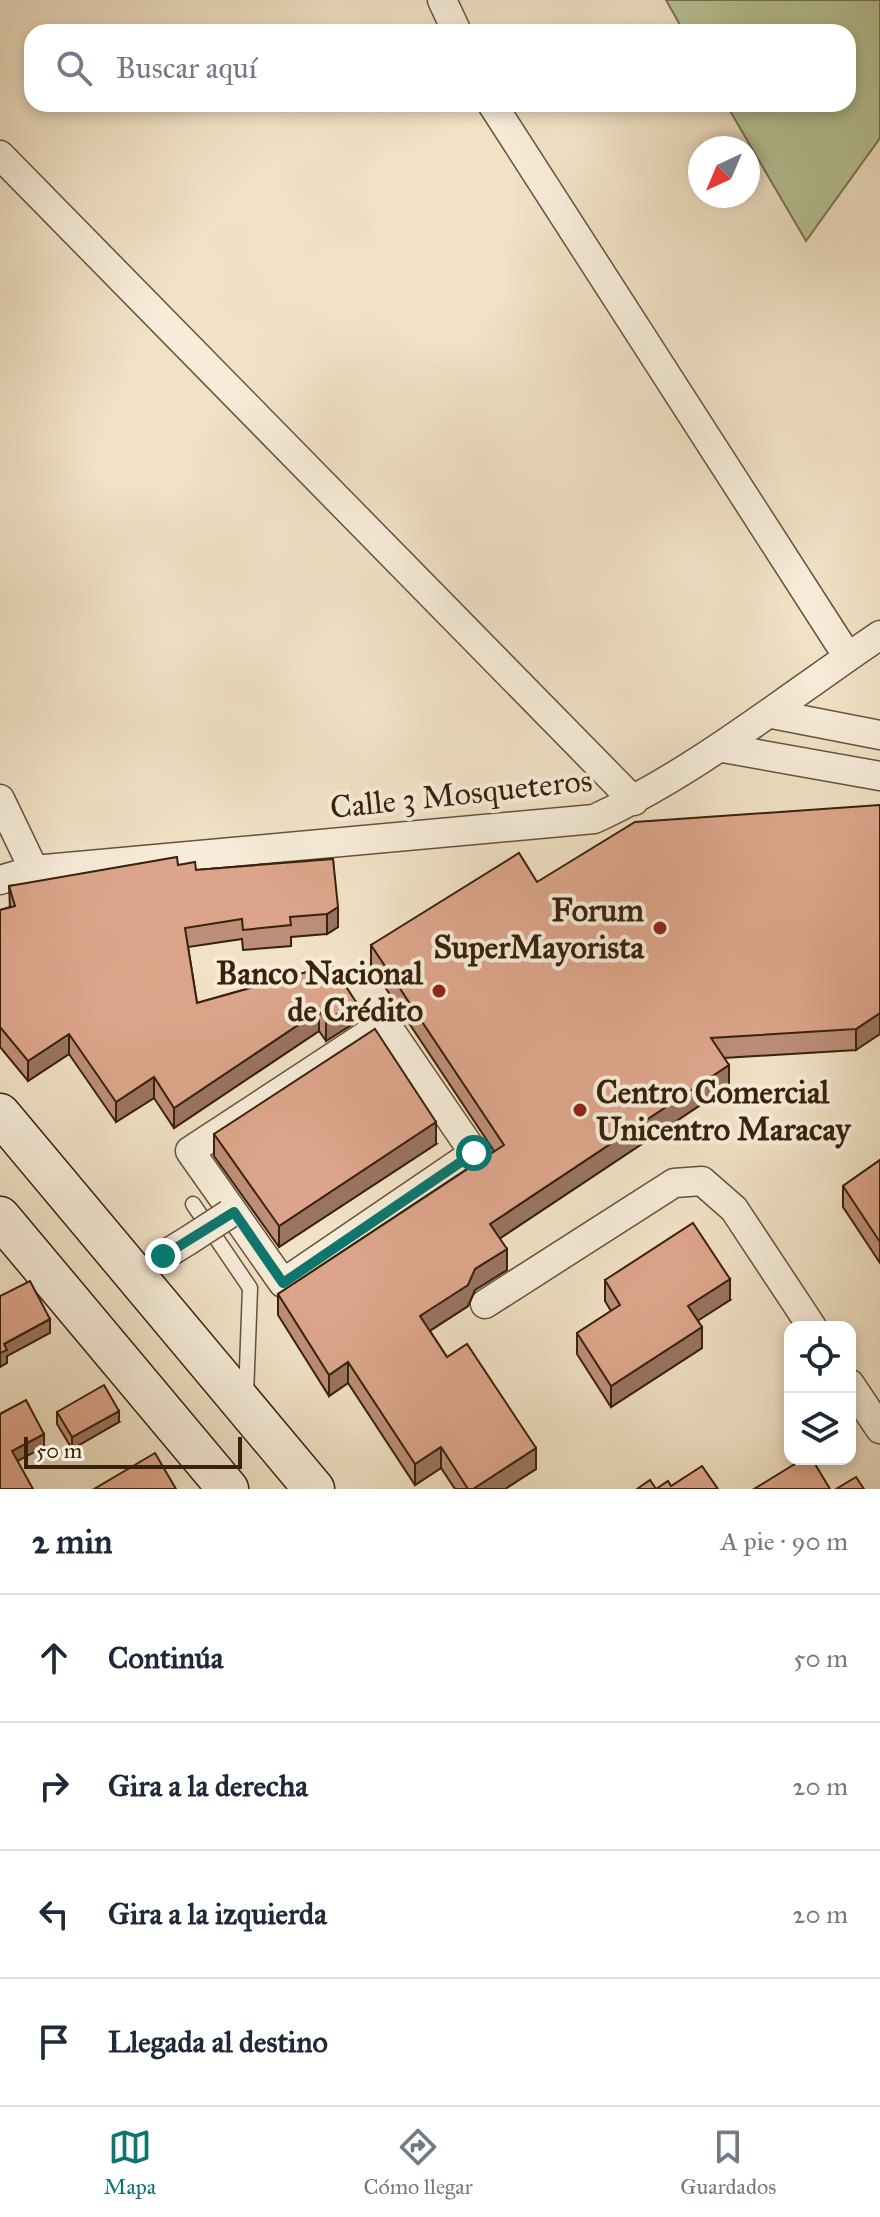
<!DOCTYPE html>
<html lang="es">
<meta charset="utf-8">
<style>
:root{--surface:#fff;--page:#f2f2f3;--text:#1f2937;--muted:#747a83;--line:#e0e1e3;--accent:#0f766e}
body{margin:0;font-family:"IM FELL Great Primer",serif;background:var(--page);color:var(--text)}
.controls{position:absolute;right:24px;bottom:24px;display:grid;overflow:hidden;border-radius:16px;box-shadow:0 4px 12px #0003}
.controls button{width:72px;height:72px;display:grid;place-items:center;padding:0;border:0;border-bottom:2px solid var(--line);background:var(--surface);color:var(--text);font:40px sans-serif}
.compass{position:absolute;left:688px;top:136px;width:72px;height:72px;border-radius:50%;background:var(--surface);box-shadow:0 4px 12px #0003;rotate:224deg}
.scale{position:absolute;left:24px;bottom:20px;width:218px;box-sizing:border-box;padding-left:8px;border:4px solid #38220c;border-top:0;font-size:22px;line-height:28px;white-space:nowrap;color:#38220c;-webkit-text-stroke:6px #f6ecd9;paint-order:stroke}
.stop{position:absolute;width:24px;height:24px;margin:-18px;border:6px solid #0f766e;border-radius:50%;background:#fff}
.stop.end{background:#0f766e;border-color:#fff;box-shadow:0 2px 8px #0008}
.list{margin:0;padding:0;list-style:none}
h2{display:flex;justify-content:space-between;align-items:center;height:104px;margin:0;padding:0 32px;font-size:34px}
h2 small{font-size:26px;font-weight:400;color:var(--muted)}
.list li{display:grid;grid-template-columns:52px 1fr auto;gap:24px;align-items:center;box-sizing:border-box;height:128px;padding:0 32px;border-top:2px solid var(--line)}
.list b{display:block;font-size:30px;white-space:nowrap}
.list em{font-size:26px;font-style:normal;color:var(--muted)}
.icon{flex:none;width:44px;height:44px;fill:none;stroke:currentColor;stroke-width:2;stroke-linecap:round;stroke-linejoin:round}
.map{position:relative;flex:none;width:880px;height:1489px;overflow:hidden}
.search{position:absolute;background:var(--surface);box-shadow:0 4px 12px #0003;left:24px;right:24px;top:24px;height:88px;display:flex;align-items:center;gap:20px;box-sizing:border-box;padding:0 28px;border-radius:24px;color:var(--muted);font-size:30px}
.sheet{height:616px;background:var(--surface)}
nav{display:flex;justify-content:space-around;align-items:center;box-sizing:border-box;height:112px;border-top:2px solid var(--line);background:var(--surface);font-size:22px;color:var(--muted)}
nav a{display:grid;justify-items:center;gap:4px}
nav .on{color:var(--accent)}
.map>svg:first-child{display:block}
.green{fill:#b7c397;stroke:#787252;stroke-width:2}
.lines{fill:none;stroke-linecap:round;stroke-linejoin:round}
.lane-casing{stroke:#66523a;stroke-width:17}
.street-casing{stroke:#66523a;stroke-width:31}
.secondary-casing{stroke:#38220c;stroke-width:43}
.lane{stroke:#f6ecd9;stroke-width:14}
.street{stroke:#f6ecd9;stroke-width:28}
.secondary{stroke:#f6ecd9;stroke-width:40}
.street-bridge-casing{stroke:#66523a;stroke-width:31;stroke-linecap:butt}
.street-bridge{stroke:#f6ecd9;stroke-width:28}
.wall{fill:#bd8e78;stroke:#38220c;stroke-width:2}
.shaded-wall{fill:#9a7461;stroke:#38220c;stroke-width:2}
.building{fill:#dca58b;stroke:#38220c;stroke-width:2}
.route{stroke:#0f766e;stroke-width:10}
.poi-dot{fill:#8f2418;stroke:#f6ecd9;stroke-width:3}
.labels{text-anchor:middle;dominant-baseline:central;stroke-width:8;stroke-linejoin:round;paint-order:stroke}
.street-label{font-size:32px;fill:#38220c;stroke:#f6ecd9}
.poi-label{font-size:32px;font-weight:bold;fill:#38220c;stroke:#f6ecd9;text-anchor:end}
</style>
<div class="map">
<svg width="880" height="1489" viewBox="0 0 880 1489">
<rect width="100%" height="100%" fill="#f1e1c5"/>
<filter id="stains"><feTurbulence type="fractalNoise" baseFrequency=".0025" numOctaves="4"/><feColorMatrix values="0 0 0 0 .2 0 0 0 0 .09 0 0 0 0 .02 0 0 0 .5 -.17"/></filter>
<radialGradient id="worn" r=".72"><stop offset=".6" stop-color="#630" stop-opacity="0"/><stop offset="1" stop-color="#630" stop-opacity=".3"/></radialGradient>
<!-- green -->
<path class="green" d="M666,0h214v138l-74,103 -80,-137h122v-72h-164z"/>
<g class="lines">
<!-- lane casing -->
<g class="lane-casing">
<path id="lane" d="M193,1204l57,84 -4,108"/>
</g>
<!-- street casing -->
<g class="street-casing">
<path id="street" d="M442,0l15,32
M492,104l356,553
M0,155l634,646
M772,714l108,21
M723,748l157,28
M0,799l34,71
M0,880l34,-10 560,-51c104,-48 191,-120 286,-184
M385,1023l89,130 -191,130 -93,-132z
M163,1256l26,-16
M485,1304l189,-121 28,-2 32,28 78,118
M850,1384l30,45"/>
</g>
<!-- secondary casing -->
<g class="secondary-casing">
<path id="secondary" d="M0,1114l314,375
M0,1217l228,272"/>
</g>
<!-- lane -->
<use href="#lane" class="lane"/>
<!-- street -->
<use href="#street" class="street"/>
<!-- secondary -->
<use href="#secondary" class="secondary"/>
<!-- street-bridge casing -->
<g class="street-bridge-casing">
<path id="street-bridge" d="M189,1240l40,-26"/>
</g>
<!-- street-bridge -->
<use href="#street-bridge" class="street-bridge"/>
</g>
<!-- wall -->
<path class="wall" d="M880,805l-24,245 -132,8 5,28 -229,152 7,32 -32,20 -7,16 -38,25 17,26 89,112 -31,20h-50l-14,-21 -26,17 -67,-102 -19,13 -51,-81v-21l216,-143 -123,-185v-21l166,-63z
M333,859l5,68 -11,7 -36,3v9l-48,4 -1,-11 -54,8 9,56 135,-38 24,57 -30,19 -7,-10 -145,97 -20,-30 -38,24 -47,-68 -41,27 -28,-34v-137l10,-3 -1,-21 169,-21 18,5z
M214,1134l222,10 -157,103 -65,-91z
M880,1160v103l-37,-56v-21z
M605,1280l125,20 -32,20 4,28 -91,59 -34,-53v-21l34,-22 -6,-10z
M57,1412l62,10 -47,27 -15,-25z"/>
<!-- shaded-wall -->
<path class="shaded-wall" d="M338,907v20l-11,7v-20z
M356,1002v20l-30,19v-20z
M319,1011v20l-145,97v-20z
M880,1013v21l-24,16v-21z
M69,1034v20l-41,27v-20z
M729,1065v21l-239,159v-21z
M154,1077v21l-38,24v-20z
M436,1122v22l-157,103v-21z
M507,1249v21l-32,20 -7,16 -48,31v-21l55,-47z
M730,1279v21l-42,27v-21z
M50,1319v14l-43,23v7l-7,4v-14l4,-9z
M702,1327v21l-91,59v-21z
M348,1362v21l-19,13v-21z
M119,1411v11l-47,27v-12z
M44,1434v13l-32,17v-13z
M441,1447v21l-26,17v-21z
M536,1448v21l-31,20h-32z"/>
<!-- building -->
<path class="building" d="M880,805v208l-24,16 -145,9 18,27 -239,159 17,25 -32,20 -7,16 -48,31 27,41 20,-13 69,104 -63,41h-5l-27,-42 -26,17 -67,-102 -19,13 -51,-81 226,-149 -133,-200 148,-92 18,29 98,-60z
M177,857l1,8 17,-3 1,8 137,-11 5,48 -11,7 -37,3 1,8 -48,5 -1,-11 -57,9 12,75 135,-38 24,37 -30,19 -7,-10 -145,97 -20,-31 -38,25 -47,-68 -41,27 -28,-34v-117l15,-4 -6,-20z
M375,1029l61,93 -157,104 -65,-92z
M880,1160v82l-37,-56z
M693,1223l37,56 -42,27 14,21 -91,59 -34,-53 43,-28 -15,-25z
M30,1281l20,38 -46,25 3,6 -7,3v-57z
M104,1385l15,26 -47,26 -15,-25z
M26,1400l18,34 -32,17 21,38h-33v-75z
M155,1453l21,36h-82z
M803,1459h9l18,30h-76z
M702,1466l16,23h-62l12,-8 3,5z
M856,1477l8,12h-28z
M650,1480l6,9h-19z"/>
<g class="lines">
<!-- route -->
<path class="route" d="M163,1256l71,-44 49,71 191,-130"/>
</g>
<!-- markers -->
<g class="poi-dot">
<circle cx="660" cy="928" r="8"/>
<circle cx="439" cy="991" r="8"/>
<circle cx="580" cy="1110" r="8"/>
</g>
<g class="labels">
<!-- street labels -->
<g class="street-label">
<text transform="translate(461 794) rotate(-6)">Calle 3 Mosqueteros</text>
</g>
<!-- poi labels -->
<g class="poi-label">
<text x="644" y="910">Forum<tspan x="644" dy="37">SuperMayorista</tspan></text>
<text x="423" y="973">Banco Nacional<tspan x="423" dy="37">de Crédito</tspan></text>
<text x="596" y="1092" text-anchor="start">Centro Comercial<tspan x="596" dy="37">Unicentro Maracay</tspan></text>
</g>
</g>
<rect width="100%" height="100%" filter="url(#stains)"/>
<rect width="100%" height="100%" fill="url(#worn)"/>
</svg>
<div class="controls">
<button><svg class="icon" aria-label="locate" viewBox="0 0 24 24"><circle cx="12" cy="12" r="6"/><path d="M12 2v4M12 18v4M2 12h4M18 12h4"/></svg></button>
<button><svg class="icon" aria-label="layers" viewBox="0 0 24 24"><path d="M12 4l9 5-9 5-9-5zM3 14l9 5 9-5"/></svg></button>
</div>
<svg class="compass" viewBox="-18 -18 36 36"><path d="M0-13l5 13h-10z" fill="#e53935"/><path d="M0 13l5-13h-10z" fill="#747a83"/></svg>
<div class="scale">50 m</div>
<div class="stop" style="left:474px;top:1153px"></div>
<div class="stop end" style="left:163px;top:1256px"></div>
<div class="search"><svg class="icon" aria-label="search" viewBox="0 0 24 24"><circle cx="10" cy="10" r="6"/><path d="M15 15l6 6"/></svg>Buscar aquí</div>
</div>
<section class="sheet">
<h2>2 min<small>A pie · 90 m</small></h2>
<ul class="list">
<li><svg class="icon" aria-label="ahead" viewBox="0 0 24 24"><path d="M12 20V5M6 11l6-6 6 6"/></svg><div><b>Continúa</b></div><em>50 m</em></li>
<li><svg class="icon" aria-label="right" viewBox="0 0 24 24"><path d="M7 20v-9h11M14 6l5 5-5 5"/></svg><div><b>Gira a la derecha</b></div><em>20 m</em></li>
<li><svg class="icon" aria-label="left" viewBox="0 0 24 24"><path d="M17 20v-9H6M10 6l-5 5 5 5"/></svg><div><b>Gira a la izquierda</b></div><em>20 m</em></li>
<li><svg class="icon" aria-label="arrive" viewBox="0 0 24 24"><path d="M6 21V4h12l-3 4 3 4H6"/></svg><div><b>Llegada al destino</b></div></li>
</ul>
</section>
<nav>
<a class="on"><svg class="icon" aria-label="map" viewBox="0 0 24 24"><path d="M3 6l6-2 6 2 6-2v14l-6 2-6-2-6 2zM9 4v14M15 6v14"/></svg>Mapa</a>
<a><svg class="icon" aria-label="directions" viewBox="0 0 24 24"><path d="M12 3l9 9-9 9-9-9zM9 14v-3h6M13 9l2 2-2 2"/></svg>Cómo llegar</a>
<a><svg class="icon" aria-label="saved" viewBox="0 0 24 24"><path d="M7 4h10v16l-5-4-5 4z"/></svg>Guardados</a>
</nav>
